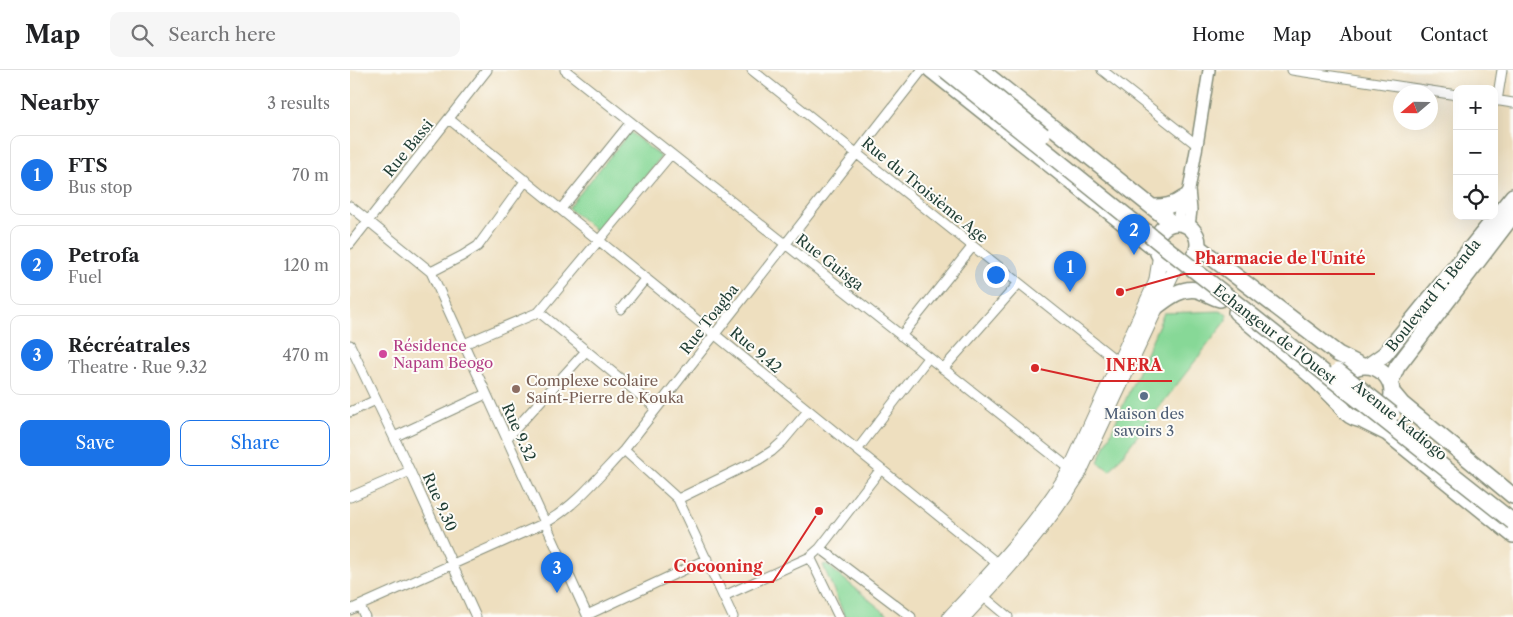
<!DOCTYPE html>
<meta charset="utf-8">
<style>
:root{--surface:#fff;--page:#f6f6f6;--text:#202124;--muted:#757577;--line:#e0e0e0;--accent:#1a73e8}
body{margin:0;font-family:"Libre Caslon Text",serif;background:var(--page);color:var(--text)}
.controls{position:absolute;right:15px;top:15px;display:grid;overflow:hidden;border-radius:10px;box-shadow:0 5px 20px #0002}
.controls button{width:45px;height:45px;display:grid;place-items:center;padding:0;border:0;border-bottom:1px solid var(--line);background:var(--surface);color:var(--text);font:25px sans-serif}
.compass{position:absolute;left:1043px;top:15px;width:45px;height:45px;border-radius:50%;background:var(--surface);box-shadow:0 5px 20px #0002;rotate:250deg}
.you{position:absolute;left:645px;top:204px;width:18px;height:18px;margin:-12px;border:4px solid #fff;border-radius:50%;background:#1a73e8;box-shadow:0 0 0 8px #1a73e833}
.badge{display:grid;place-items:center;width:32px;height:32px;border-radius:50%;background:var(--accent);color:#fff;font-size:16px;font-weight:700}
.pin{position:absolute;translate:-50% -41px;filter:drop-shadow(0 1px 2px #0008)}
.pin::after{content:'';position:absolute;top:26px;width:18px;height:15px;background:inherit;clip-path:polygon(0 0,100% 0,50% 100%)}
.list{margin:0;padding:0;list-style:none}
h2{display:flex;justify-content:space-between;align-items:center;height:65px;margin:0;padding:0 20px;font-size:21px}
h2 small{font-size:16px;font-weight:400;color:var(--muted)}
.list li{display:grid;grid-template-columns:32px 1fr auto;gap:15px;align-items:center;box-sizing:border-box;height:80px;margin:0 10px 10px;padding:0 10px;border:1px solid var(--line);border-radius:10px}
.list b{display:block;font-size:19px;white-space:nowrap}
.list p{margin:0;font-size:16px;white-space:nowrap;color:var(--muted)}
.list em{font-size:16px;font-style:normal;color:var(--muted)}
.actions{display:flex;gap:10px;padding:15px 20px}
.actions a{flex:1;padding:11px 0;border:1px solid var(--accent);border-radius:10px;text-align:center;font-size:18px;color:var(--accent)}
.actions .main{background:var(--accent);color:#fff}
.icon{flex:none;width:28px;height:28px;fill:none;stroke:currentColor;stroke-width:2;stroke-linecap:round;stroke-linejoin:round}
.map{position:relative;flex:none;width:1163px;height:547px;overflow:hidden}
header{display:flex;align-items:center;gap:30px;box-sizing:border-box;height:70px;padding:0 25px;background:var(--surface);border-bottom:1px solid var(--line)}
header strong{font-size:24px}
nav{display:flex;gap:28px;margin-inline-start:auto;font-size:18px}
.search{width:350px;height:45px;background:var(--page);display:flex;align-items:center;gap:12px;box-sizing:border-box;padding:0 18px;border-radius:10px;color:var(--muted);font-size:19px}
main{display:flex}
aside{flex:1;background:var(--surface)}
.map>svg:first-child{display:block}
.green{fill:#87d897;stroke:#538a66}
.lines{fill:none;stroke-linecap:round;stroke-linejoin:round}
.minor-casing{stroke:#868e7a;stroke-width:11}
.tertiary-casing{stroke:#868e7a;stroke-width:14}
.primary-casing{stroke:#868e7a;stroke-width:16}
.trunk-casing{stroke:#868e7a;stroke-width:18}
.minor{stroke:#fff;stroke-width:9}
.tertiary{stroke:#fff;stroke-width:11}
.primary{stroke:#fff;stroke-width:14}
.trunk{stroke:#fff;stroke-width:15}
.trunk-bridge-casing{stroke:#868e7a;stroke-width:18;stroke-linecap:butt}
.trunk-bridge{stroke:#fff;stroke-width:15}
.hotel-dot{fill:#d1479c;stroke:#fdfcf7;stroke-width:2}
.education-dot{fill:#8d6e63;stroke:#fdfcf7;stroke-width:2}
.service-dot{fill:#5c6f8a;stroke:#fdfcf7;stroke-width:2}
.labels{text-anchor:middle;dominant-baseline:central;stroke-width:4;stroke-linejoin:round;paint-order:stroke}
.street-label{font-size:15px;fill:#1f3d34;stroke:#fdfcf7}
.hotel-label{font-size:15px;fill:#b23c85;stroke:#fdfcf7;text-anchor:start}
.education-label{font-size:15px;fill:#785e54;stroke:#fdfcf7;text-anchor:start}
.service-label{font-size:15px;fill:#4e5e75;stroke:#fdfcf7}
.leader{fill:none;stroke:#d62828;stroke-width:2}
.callout-dot{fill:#d62828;stroke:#fdfcf7;stroke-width:2}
.callout-label{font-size:16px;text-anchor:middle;font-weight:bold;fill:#d62828;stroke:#fdfcf7;stroke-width:4;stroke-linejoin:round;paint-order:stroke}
</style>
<header>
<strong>Map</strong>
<div class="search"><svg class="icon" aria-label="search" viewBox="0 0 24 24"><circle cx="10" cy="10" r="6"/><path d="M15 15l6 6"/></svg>Search here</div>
<nav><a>Home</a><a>Map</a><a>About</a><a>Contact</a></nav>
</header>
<main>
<aside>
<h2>Nearby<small>3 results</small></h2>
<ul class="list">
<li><span class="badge">1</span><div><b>FTS</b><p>Bus stop</p></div><em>70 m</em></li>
<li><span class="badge">2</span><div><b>Petrofa</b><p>Fuel</p></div><em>120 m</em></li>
<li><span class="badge">3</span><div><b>Récréatrales</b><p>Theatre · Rue 9.32</p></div><em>470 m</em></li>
</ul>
<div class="actions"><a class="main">Save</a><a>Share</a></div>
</aside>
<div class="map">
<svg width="1163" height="547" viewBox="0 0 1163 547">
<rect width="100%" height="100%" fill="#fdfcf7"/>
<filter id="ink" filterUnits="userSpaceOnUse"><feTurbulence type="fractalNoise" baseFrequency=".02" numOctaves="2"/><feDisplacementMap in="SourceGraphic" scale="10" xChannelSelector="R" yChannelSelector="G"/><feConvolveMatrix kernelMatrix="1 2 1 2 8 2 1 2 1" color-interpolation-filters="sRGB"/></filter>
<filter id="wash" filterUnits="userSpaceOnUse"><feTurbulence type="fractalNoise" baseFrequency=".0096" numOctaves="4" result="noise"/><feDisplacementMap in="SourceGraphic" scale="20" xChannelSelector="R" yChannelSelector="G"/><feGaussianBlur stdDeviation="1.12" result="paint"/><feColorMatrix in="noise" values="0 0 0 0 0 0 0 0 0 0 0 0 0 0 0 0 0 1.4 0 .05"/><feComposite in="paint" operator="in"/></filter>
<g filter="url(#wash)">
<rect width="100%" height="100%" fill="#eedfbf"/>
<!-- green -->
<path class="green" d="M280,62l31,25 -62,76 -31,-25z
M872,241l5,4v5l-117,151 -12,-9 66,-149z
M476,494l64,53h-45l-22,-52z"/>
</g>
<g filter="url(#ink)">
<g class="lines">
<!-- minor casing -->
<g class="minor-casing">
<path id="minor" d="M215,0l509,402
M402,0l370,295
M752,0l95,75
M942,0l165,25
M1144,30l19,3
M1147,31l5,-31
M99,49l549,445
M0,136l81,66 157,345
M211,139l70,-87
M0,174l137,-174
M81,202l31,-16 16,-10 48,-66
M271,239l25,-31
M189,242l117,96
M551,266l72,-90
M114,274l75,-32 132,-158
M0,275l60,126 66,146
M593,299l76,-86
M0,342l26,-12
M44,367l92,-43
M157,368l79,-87
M274,380l54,49 55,118
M507,380l71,-92
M0,427l60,-26
M328,429l80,-39 14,-9 10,-9 26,-31
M470,478l91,69
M460,487l29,60
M374,526l86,-39 10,-9 61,-79
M633,526l25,21
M10,536l5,11
M0,540l195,-87c32,-18 54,-47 79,-73l298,-380
M237,545l120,-56"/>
</g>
<!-- tertiary casing -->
<g class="tertiary-casing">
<path id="tertiary" d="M839,120l2,20 -2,16
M828,152l3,-18 8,-14 8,-45 12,-75"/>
</g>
<!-- primary casing -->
<g class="primary-casing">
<path id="primary" d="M600,547c43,-46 88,-93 120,-147l86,-188 4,-25
M613,547c42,-45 83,-90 115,-142l98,-210"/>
</g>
<!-- trunk casing -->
<g class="trunk-casing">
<path id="trunk" d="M581,0l220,175
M631,0l191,153
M802,137c13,0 21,-1 32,-9
M806 174a21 21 0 1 1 42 0a21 21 0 1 1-42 0Z
M848,177l140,107 24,12
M806,237c12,-9 25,-20 41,-17 8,2 15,7 23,9
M886,242l79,67 26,26
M988 323a27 27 0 1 1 54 0a27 27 0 1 1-54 0Z
M1018,296l17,-12 128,-158
M1040,313l7,-16 116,-152
M1042,322l10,12 111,92
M1011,350l26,13 126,102"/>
</g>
<!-- minor -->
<use href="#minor" class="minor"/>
<!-- tertiary -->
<use href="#tertiary" class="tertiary"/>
<!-- primary -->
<use href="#primary" class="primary"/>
<!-- trunk -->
<use href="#trunk" class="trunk"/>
<!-- trunk-bridge casing -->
<g class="trunk-bridge-casing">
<path id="trunk-bridge" d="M595,0l220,177 348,275
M613,0l80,65
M988,301l54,43"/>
</g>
<!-- trunk-bridge -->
<use href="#trunk-bridge" class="trunk-bridge"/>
</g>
</g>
<!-- markers -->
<circle class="hotel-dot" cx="33" cy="284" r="5"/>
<circle class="education-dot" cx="166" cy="319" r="5"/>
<circle class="service-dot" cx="794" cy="326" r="5"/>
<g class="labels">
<!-- street labels -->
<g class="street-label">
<text transform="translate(58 78) rotate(-51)">Rue Bassi</text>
<text transform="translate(575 120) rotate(39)">Rue du Troisième Age</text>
<text transform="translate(480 192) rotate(38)">Rue Guisga</text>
<text transform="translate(1083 225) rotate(-51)">Boulevard T. Benda</text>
<text transform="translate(359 249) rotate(-52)">Rue Toagba</text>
<text transform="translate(925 264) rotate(38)">Echangeur de l'Ouest</text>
<text transform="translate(406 280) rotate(40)">Rue 9.42</text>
<text transform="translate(1050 350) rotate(39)">Avenue Kadiogo</text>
<text transform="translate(169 362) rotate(66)">Rue 9.32</text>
<text transform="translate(90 432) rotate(66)">Rue 9.30</text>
</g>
<!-- hotel labels -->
<g class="hotel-label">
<text x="43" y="275">Résidence<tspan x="43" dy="17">Napam Beogo</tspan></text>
</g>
<!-- education labels -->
<g class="education-label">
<text x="176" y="310">Complexe scolaire<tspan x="176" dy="17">Saint-Pierre de Kouka</tspan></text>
</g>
<!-- service labels -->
<g class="service-label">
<text x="794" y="343">Maison des<tspan x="794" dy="17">savoirs 3</tspan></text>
</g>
</g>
<!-- callouts -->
<path class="leader" d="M770 222L834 204H1025M685 298L745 311H822M469 441L423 512H314"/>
<g class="callout-dot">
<circle cx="770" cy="222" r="5"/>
<circle cx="685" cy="298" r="5"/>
<circle cx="469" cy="441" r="5"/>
</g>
<g class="callout-label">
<text x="930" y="194">Pharmacie de l'Unité</text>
<text x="784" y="301">INERA</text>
<text x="368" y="502">Cocooning</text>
</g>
</svg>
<div class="controls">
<button>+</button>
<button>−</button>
<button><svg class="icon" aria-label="locate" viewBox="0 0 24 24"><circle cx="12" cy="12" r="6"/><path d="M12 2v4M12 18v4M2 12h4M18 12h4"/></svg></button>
</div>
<svg class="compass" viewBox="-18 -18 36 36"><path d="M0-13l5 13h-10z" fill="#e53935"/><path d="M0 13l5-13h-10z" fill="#757577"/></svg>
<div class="you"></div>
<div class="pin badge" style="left:720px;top:222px">1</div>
<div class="pin badge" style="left:784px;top:185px">2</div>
<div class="pin badge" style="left:207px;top:523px">3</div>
</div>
</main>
